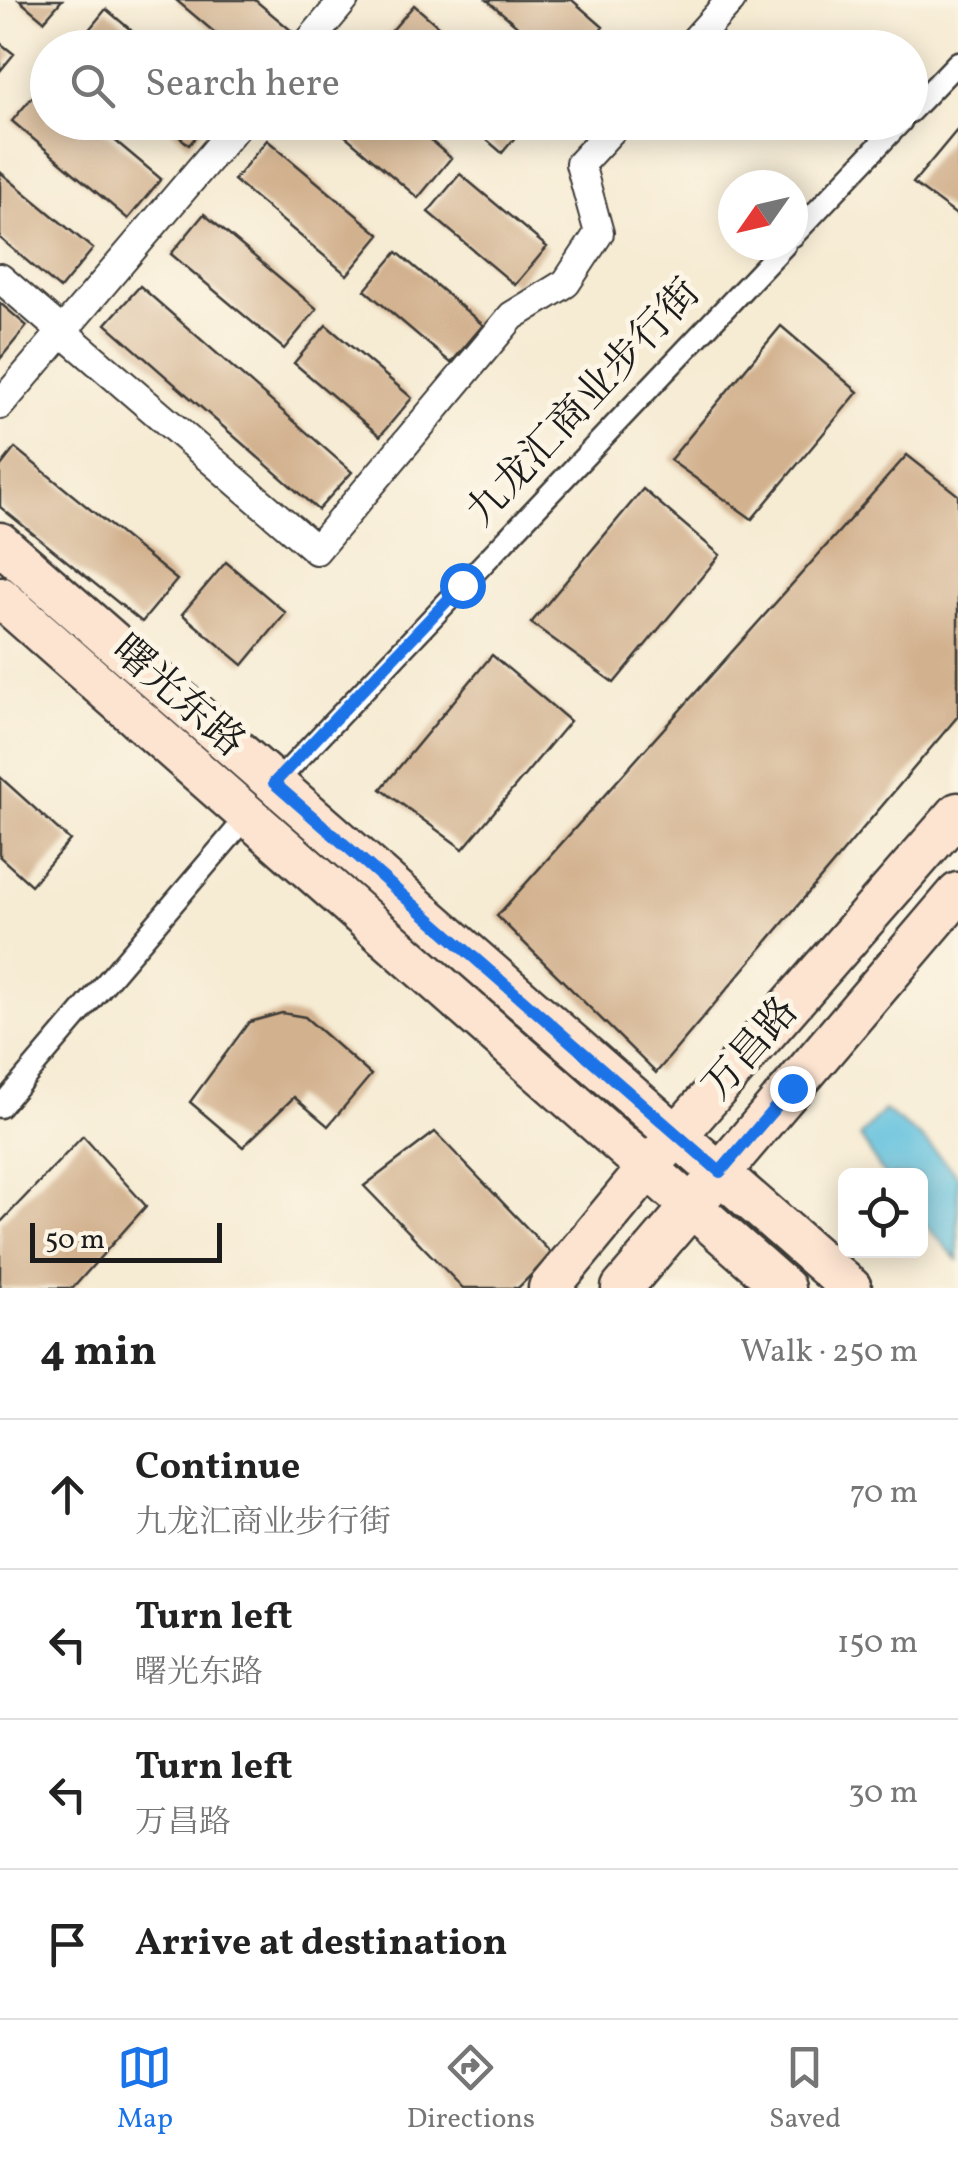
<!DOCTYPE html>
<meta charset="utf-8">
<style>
:root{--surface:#fff;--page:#f2f2f2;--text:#222;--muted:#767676;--line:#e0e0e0;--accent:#1a73e8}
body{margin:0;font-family:Vollkorn,"Noto Serif SC",serif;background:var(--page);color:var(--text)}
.controls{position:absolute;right:30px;bottom:30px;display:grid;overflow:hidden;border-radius:15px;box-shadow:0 5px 25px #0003}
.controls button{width:90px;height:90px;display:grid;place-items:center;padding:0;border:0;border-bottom:2px solid var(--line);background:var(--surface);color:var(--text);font:50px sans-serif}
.compass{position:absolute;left:718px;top:170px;width:90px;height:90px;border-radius:50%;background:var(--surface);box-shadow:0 5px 25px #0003;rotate:236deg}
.scale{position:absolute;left:30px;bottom:25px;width:192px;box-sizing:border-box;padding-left:10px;border:5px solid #1c1c1c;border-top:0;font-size:28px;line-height:35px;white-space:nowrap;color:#1c1c1c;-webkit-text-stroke:8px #fcf5e5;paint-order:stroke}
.stop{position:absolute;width:30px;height:30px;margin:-22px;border:8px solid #1a73e8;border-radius:50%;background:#fff}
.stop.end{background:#1a73e8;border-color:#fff;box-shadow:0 2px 10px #0008}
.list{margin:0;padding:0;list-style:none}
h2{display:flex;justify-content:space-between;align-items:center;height:130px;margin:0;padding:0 40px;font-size:42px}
h2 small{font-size:32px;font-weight:400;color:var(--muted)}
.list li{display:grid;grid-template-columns:65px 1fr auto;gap:30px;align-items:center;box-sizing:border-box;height:150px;padding:0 40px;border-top:2px solid var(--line)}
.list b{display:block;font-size:38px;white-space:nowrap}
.list p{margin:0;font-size:32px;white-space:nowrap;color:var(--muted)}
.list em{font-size:32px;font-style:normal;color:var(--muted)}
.icon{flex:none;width:55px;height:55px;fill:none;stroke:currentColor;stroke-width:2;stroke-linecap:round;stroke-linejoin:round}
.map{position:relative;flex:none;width:958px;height:1288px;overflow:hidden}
.search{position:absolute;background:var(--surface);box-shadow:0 5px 25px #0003;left:30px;right:30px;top:30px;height:110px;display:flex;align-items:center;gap:25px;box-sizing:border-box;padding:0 35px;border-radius:55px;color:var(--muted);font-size:38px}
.sheet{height:730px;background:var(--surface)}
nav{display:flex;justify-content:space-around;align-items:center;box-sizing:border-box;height:140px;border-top:2px solid var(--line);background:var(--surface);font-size:28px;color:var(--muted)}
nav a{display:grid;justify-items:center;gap:5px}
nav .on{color:var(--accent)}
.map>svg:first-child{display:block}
.water{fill:#5fc0de;stroke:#3e6e7d;stroke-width:2.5}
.building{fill:#d2b18e}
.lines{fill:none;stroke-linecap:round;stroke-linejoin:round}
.pedestrian-casing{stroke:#3d3b37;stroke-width:25}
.minor-casing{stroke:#3d3b37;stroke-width:32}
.secondary-casing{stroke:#3d3b37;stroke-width:45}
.pedestrian{stroke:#fff;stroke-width:20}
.minor{stroke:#fff;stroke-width:28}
.secondary{stroke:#fde4d1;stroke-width:40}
.route{stroke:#1a73e8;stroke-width:12}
.labels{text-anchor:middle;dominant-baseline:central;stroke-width:10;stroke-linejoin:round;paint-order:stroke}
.street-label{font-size:40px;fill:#1c1c1c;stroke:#fcf5e5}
</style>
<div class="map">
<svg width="958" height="1288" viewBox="0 0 958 1288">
<rect width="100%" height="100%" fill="#fcf5e5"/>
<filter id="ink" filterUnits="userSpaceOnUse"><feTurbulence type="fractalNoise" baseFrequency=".01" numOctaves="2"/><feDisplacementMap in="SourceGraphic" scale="20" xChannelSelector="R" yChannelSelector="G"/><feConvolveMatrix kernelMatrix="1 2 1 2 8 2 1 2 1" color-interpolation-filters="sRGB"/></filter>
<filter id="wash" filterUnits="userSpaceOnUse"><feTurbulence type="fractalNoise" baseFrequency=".0048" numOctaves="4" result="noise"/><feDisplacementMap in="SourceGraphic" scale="40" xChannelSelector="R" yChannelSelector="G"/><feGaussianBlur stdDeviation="2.25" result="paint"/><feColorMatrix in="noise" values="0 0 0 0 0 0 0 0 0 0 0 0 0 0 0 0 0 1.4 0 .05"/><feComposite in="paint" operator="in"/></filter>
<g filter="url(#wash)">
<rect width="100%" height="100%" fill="#f6ebd3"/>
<!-- water -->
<path class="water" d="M884,1110l39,29 35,37v84l-37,-40 -1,-44 -36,-1 -24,-39z"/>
<g id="blocks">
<!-- building -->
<path class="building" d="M19,0h43l-18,21z
M176,0h79l38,32 -12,16h-48z
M487,0h85l31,27 -17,21h-43z
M414,5l49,43h-86z
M106,9l46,39h-78z
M0,43l14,11 -14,17z
M45,82l3,2v38h45l68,57 -33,40 -116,-98z
M162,122h46l-19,23z
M329,122h80l42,36 -33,40z
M466,122h62l-26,31z
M958,129v87l-45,-33z
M267,140l113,95 -33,40 -113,-95z
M0,172l93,77 -33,40 -60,-51z
M460,174l87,73 -32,38 -87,-73z
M204,214l113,95 -33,40 -113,-95z
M397,252l86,73 -32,38 -86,-73z
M140,286l212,186 -34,38 -212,-186z
M0,303l27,23 -27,33z
M326,325l86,73 -32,38 -86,-73z
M781,326l77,66 -106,127 -82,-59z
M15,448l162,132 -35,42 -142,-115v-40z
M907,455l51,40v221l-302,357 -159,-157z
M643,489l77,66 -106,128 -83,-60z
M226,562l60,51 -43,52 -61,-51z
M492,655l78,66 -107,128 -82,-60z
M0,777l70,63 -39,45 -31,-28z
M282,1013l23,4 66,58 -43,51 -34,-29 -51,50 -53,-45 59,-80z
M435,1132l117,122 -34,34h-55l-99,-102z
M83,1136l63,70 -73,82h-73v-65z"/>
</g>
</g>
<g filter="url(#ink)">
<use href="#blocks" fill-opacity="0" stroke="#3d3b37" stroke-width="2.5"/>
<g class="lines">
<!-- pedestrian casing -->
<g class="pedestrian-casing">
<path id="pedestrian" d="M910,112l48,-50
M793,236l108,-114
M270,789l515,-544
M0,1107l252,-296"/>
</g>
<!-- minor casing -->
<g class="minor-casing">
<path id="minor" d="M304,48l40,-48
M688,48l43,-48
M0,278l316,272 196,-234 54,-33 33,-50 -19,-69 39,-42
M0,405l240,-283"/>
</g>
<!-- secondary casing -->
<g class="secondary-casing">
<path id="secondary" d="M0,543l851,745
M0,597l784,691
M549,1288l99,-120 310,-355
M622,1288l336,-395"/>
</g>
<!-- pedestrian -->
<use href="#pedestrian" class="pedestrian"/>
<!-- minor -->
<use href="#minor" class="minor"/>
<!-- secondary -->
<use href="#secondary" class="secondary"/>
</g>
</g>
<g class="lines" filter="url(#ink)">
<!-- route -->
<path class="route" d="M462,585l-188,198 446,389 72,-84"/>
</g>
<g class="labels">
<!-- street labels -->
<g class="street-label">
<text transform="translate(585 404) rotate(-47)">九龙汇商业步行街</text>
<text transform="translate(177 698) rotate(41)">曙光东路</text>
<text transform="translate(752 1050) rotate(-49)">万昌路</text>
</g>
</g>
</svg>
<div class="controls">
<button><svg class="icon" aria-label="locate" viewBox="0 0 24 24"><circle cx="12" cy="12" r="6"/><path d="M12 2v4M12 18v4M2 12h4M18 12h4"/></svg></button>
</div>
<svg class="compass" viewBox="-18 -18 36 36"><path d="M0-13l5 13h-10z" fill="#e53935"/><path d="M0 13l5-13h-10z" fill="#767676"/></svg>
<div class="scale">50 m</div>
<div class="stop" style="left:462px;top:585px"></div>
<div class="stop end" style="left:792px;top:1088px"></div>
<div class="search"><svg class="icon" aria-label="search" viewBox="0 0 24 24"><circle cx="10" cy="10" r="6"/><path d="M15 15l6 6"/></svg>Search here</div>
</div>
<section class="sheet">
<h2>4 min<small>Walk · 250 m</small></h2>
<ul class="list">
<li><svg class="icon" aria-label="ahead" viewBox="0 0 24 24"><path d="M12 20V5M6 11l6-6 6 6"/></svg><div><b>Continue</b><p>九龙汇商业步行街</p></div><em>70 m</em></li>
<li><svg class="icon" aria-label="left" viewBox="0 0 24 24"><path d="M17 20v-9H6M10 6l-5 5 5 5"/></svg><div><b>Turn left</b><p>曙光东路</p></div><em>150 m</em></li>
<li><svg class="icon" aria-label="left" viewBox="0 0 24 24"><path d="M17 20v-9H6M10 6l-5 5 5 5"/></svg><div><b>Turn left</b><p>万昌路</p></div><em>30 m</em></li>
<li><svg class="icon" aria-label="arrive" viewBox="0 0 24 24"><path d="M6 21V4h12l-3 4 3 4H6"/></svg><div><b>Arrive at destination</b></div></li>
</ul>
</section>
<nav>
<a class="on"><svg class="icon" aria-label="map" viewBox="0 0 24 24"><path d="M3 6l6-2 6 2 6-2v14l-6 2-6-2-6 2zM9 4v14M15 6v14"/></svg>Map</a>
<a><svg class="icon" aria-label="directions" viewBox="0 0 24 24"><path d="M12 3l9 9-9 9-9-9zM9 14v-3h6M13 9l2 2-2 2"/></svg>Directions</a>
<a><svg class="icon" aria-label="saved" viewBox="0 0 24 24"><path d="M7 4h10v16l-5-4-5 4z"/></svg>Saved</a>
</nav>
